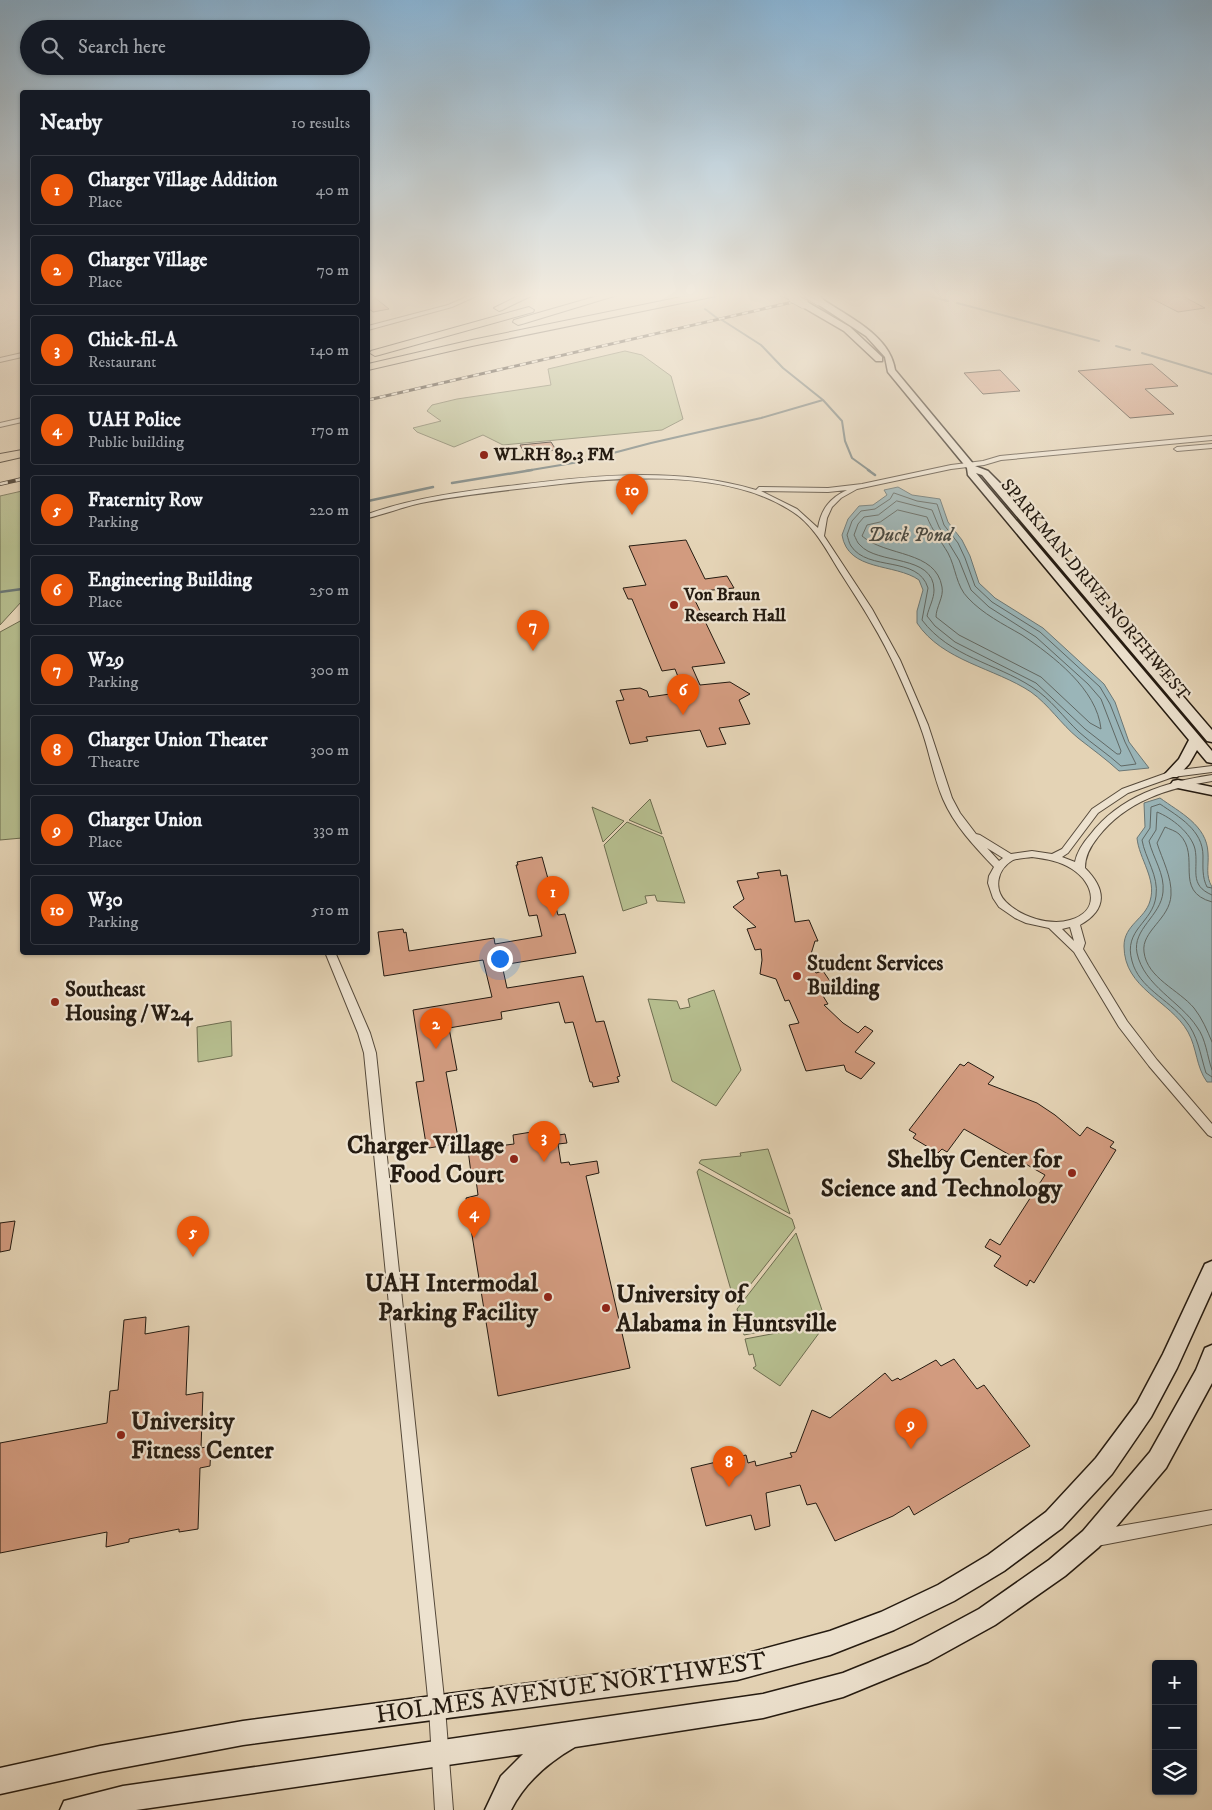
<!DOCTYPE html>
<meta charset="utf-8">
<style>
:root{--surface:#171b24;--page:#242831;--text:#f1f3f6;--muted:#9ea1a6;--line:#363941;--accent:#ea580c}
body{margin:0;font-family:"IM FELL DW Pica",serif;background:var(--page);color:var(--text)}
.controls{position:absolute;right:15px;bottom:15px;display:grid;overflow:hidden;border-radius:5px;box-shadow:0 1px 4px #0004}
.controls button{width:45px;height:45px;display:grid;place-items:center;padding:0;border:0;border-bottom:1px solid var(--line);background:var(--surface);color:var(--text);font:25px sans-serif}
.you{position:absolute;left:499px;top:958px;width:18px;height:18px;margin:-12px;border:4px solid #fff;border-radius:50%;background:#1a73e8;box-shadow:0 0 0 8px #1a73e833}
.badge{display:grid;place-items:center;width:32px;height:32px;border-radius:50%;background:var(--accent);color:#fff;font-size:16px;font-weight:700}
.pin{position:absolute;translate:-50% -41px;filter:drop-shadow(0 1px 2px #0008)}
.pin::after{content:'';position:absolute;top:26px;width:18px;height:15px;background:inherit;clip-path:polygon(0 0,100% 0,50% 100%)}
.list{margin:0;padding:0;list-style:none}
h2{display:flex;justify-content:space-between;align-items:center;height:65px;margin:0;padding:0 20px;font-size:21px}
h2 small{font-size:16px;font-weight:400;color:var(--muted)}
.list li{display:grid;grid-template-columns:32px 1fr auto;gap:15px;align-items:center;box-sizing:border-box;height:70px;margin:0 10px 10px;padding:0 10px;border:1px solid var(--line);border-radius:5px}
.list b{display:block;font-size:19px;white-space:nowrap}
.list p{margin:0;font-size:16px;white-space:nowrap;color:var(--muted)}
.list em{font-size:16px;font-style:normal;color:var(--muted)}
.icon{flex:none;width:28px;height:28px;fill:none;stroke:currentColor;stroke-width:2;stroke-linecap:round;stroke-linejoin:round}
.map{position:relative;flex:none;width:1212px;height:1810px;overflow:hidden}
.search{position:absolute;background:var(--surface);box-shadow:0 1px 4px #0004;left:20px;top:20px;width:350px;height:55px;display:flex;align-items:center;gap:12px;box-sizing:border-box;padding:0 18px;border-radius:28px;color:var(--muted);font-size:19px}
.panel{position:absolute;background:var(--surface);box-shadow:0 1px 4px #0004;left:20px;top:90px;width:350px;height:865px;border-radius:5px}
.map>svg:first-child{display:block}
.green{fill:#b5bc8d;stroke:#6d6c4f}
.water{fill:#9ab5b8;stroke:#6b7775}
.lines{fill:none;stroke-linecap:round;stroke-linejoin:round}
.shore{stroke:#606864;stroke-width:1}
.stream-far1{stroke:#6b7775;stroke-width:2}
.stream{stroke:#6b7775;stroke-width:2.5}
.building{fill:#d29b7f;stroke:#251b11}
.minor-casing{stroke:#55493a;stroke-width:2}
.secondary-casing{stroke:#251b11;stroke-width:3}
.motorway-casing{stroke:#251b11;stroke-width:2}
.minor{fill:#ede2cf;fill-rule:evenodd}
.secondary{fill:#ede2cf;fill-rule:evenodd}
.motorway{fill:#e4d3b5;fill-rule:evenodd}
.rail-far1-casing{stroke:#251b11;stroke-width:3}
.rail-casing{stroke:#251b11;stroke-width:4}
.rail-far1{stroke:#ede2cf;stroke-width:2;stroke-dasharray:6;stroke-linecap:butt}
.rail{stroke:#ede2cf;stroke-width:2.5;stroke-dasharray:8;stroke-linecap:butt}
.secondary-bridge-casing{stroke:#251b11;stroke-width:10;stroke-linecap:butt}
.secondary-bridge{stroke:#ede2cf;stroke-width:9}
.poi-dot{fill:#8f2418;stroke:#ede2cf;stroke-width:2}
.labels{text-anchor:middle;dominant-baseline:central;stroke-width:4.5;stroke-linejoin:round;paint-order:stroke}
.far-poi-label{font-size:18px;font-weight:bold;fill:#251b11;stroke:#ede2cf;text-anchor:start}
.far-street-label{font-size:18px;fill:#251b11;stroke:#ede2cf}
.far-water-label{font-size:19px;font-style:italic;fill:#484943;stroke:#ede2cf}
.poi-label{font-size:21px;font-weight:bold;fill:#251b11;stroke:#ede2cf;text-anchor:start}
.near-poi-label{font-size:25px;font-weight:bold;fill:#251b11;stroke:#ede2cf;text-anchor:end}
.near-street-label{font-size:25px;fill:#251b11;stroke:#ede2cf}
</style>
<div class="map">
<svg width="1212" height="1810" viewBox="0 0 1212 1810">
<rect width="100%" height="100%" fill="#e4d3b5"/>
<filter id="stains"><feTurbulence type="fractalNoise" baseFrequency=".004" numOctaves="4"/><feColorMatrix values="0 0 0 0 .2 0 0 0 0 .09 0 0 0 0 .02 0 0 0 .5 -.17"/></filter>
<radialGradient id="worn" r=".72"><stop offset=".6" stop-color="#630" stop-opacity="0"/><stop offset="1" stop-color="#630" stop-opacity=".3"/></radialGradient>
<!-- green -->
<path class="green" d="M625,351l17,4 29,21 12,43 -21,11 -159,15 -20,-10 -29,12 -37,-15 -4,-4 28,-7 -14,-10 5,-6 25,-6 94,-14 -3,-16z
M22,491v110l-22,24v-129z
M22,620v218l-22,2v-208z
M650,799l12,35 -33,-14z
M592,807l32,14 -21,21z
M627,822l36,15 22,66 -28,-2 -2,-6 -10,1 2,7 -24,8 -19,-66z
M714,990l27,80 -25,36 -44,-25 -24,-82 29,2 3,8 10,-2 -2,-8z
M231,1021l1,35 -34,6 -1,-35z
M768,1149l22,65 -91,-51 2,-3 40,-4 -1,-3z
M699,1169l93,50 3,9 -60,76 -38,-132z
M796,1233l29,86 -81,16 -7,-26z
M819,1325l3,4 -42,57 -27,-18 3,-2 -3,-12 -4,1 -4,-16z"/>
<!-- water -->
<path class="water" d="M898,487l14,8 28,4 8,23 14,18 8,16 9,27 16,15 48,30 61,56 11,18 14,40 20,26 -30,3c-13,-12 -27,-22 -41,-33 -17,-14 -29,-33 -47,-46 -36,-24 -89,-31 -114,-69v-12l6,-21 -4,-10c-24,-17 -71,-8 -77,-45l6,-16 11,-13 14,-1 14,-10 -3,-5z
M1160,798c19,14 47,27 48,55 1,13 -3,22 4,34v195h-5c-11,-15 -10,-34 -19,-50 -18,-32 -64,-43 -64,-86 0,-21 21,-27 26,-45 7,-22 -11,-42 -13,-63l8,-11 -1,-24z"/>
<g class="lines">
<!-- shore -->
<path class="shore" d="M894,493l23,8 20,3 7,21 14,18 7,15 10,28 17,16 48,30 60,55 10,17 15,38 11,22 -15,2c-13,-12 -29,-22 -42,-34 -16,-15 -28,-33 -47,-45 -37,-24 -82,-30 -110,-67l6,-32c-10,-33 -60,-16 -77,-42 -2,-3 -3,-8 -4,-11l5,-14 9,-10 14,-2 15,-10z
M897,501l35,9 7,17 20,33 12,30 18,17 47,30 52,47 13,15 20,52 -1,3h-3l-32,-25 -49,-46 -81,-41 -20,-16 -8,-10c2,-9 7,-17 7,-26 0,-36 -57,-25 -74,-45 -3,-2 -4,-7 -6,-10l4,-11 6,-7 14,-2z
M898,510l29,7c5,13 14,24 21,36 8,15 8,33 20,45 15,16 35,26 54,37 31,21 75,54 79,94l-11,-6 -49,-46 -82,-42 -23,-18c0,-10 8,-20 6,-30 -6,-37 -56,-30 -80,-51l5,-11 13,-3z
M1212,888l-5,-1c-5,-10 -4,-20 -4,-31 0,-26 -24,-39 -43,-52l-9,3 -1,21 -8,12c3,18 17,36 14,56 -3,27 -33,33 -24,65 7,27 36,38 53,59 13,15 15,34 21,53l6,4
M1212,895c-24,-10 -13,-26 -17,-46 -4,-16 -23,-31 -38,-37l-1,18 -7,11c4,17 16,33 14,51 -2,24 -31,37 -26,61 7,33 43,48 60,74 9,12 10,29 15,43
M1212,902c-40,-11 -10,-46 -33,-68 -3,-3 -10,-5 -14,-7l-8,16c5,16 15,34 14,52 -1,24 -30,36 -27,57 3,26 35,38 50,56 8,10 13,22 18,34"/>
<!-- stream-far1 -->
<path class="stream-far1" d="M918,293l30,8
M957,303l142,38
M705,309l12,9
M722,320l39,25 22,23 40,32 19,21 3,20 7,17 18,13
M1116,346l14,4
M1142,353l70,21
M525,471l54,-9 72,-19 110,-25 62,-18"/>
<!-- stream -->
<path class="stream" d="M868,470l7,5
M452,483l80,-13
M368,501l65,-14
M0,592l22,-3"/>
</g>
<!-- building -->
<path class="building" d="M368,293h1l20,16 -16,3 -5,-4z
M1141,293h36l28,15 -27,4z
M1152,364l26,22 -33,3 29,25 -44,4 -52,-47z
M1000,370l20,21 -37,3 -19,-21z
M551,442l5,8 -31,4 -5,-9z
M686,540l19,39 22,-3 7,12 -43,4 34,71 -33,4 8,18 30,-3 20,12 -11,6 11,24 -31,4 7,16 -19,3 -7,-17 -54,7 2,4 -18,3 -14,-43 8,-1 -4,-10 20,-2 7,3 2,6 35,-5 -9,-23 -13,2 -30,-72h-4l-5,-11 23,-3 -17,-39z
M542,857l16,58 7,-1 11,39 -74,12 5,23 76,-12 13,46 8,-1 16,55 -3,1 2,5 -26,5 -1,-5h-2l-17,-60 -8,1 -6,-21 -58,10 1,7 -53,9 8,42 -11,2 13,71 -30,5 -1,-5 -2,1 -10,-62 8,-1 -11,-71 79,-13 -9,-37 -99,16 -6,-44 25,-3 1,4 2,-1 3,19 85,-13 1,6 47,-8 -5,-21 -8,1 -13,-51h2l-1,-3z
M780,870l1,6 6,-1 8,47 14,-2 9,21h-3l-4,13 -5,4 10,15 7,-2 11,16 -14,4 8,13 -4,1 19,18 15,10 7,-7 8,5 -18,21 20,11 -14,16 -15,-8 -2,-6 -38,6 -17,-46 10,-2 -10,-23 -4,1 -9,-22 -16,-5 2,-14 -1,-11 -6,1 -8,-21 9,-2 -23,-20 11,-8 -7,-18 22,-3 -2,-5z
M968,1062l26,15 -6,7 49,19 18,12 25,21 7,-9 27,15 -4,5 6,3 -82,133 -4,-3 -3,6 -33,-20 7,-10 -16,-9 5,-8 10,6 45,-70 -81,-46 -17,23 -5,-3 -4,4 -25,-15 3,-4 -7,-4 51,-66 4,2z
M544,1130l2,7 19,-3 2,9 -9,1 3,19 8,-1 1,3 27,-4 2,12 -13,3 44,192 -132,28 -32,-198 12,-3 -3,-23 -4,1 -3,-23 46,-6 -1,-9z
M15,1221l-5,29 -10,2v-29z
M146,1317l-1,17 44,-8 -3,69 17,-3 -2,56 10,-2 -1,20 -10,2 -2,61 -19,3v-3l-50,10v3l-23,5 1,-15 -107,21v-110l107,-20 3,-32 8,-1 6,-70z
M954,1359l23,30 7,-4 46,61 -116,69 -5,-9 -16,10 -58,25 -19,-38 -9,2 -7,-20 -34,8 4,33 -15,4 -4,-15 -45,11 -15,-58 55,-13 2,8 7,-2 1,5 36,-9 -2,-4 6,-1 16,-42 18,8 55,-45 7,8 6,-3 2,2 36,-20 5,6z"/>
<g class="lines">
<!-- minor casing -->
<g class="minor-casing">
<path id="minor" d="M476,293h7l-31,14 -84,23v-4l80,-21z
M22,353v4l-22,5v-4z
M22,418v4l-22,5v-4z
M1212,436v4l-211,20 -17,5 -33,4 -94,20 -16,9 -9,9 -5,11 -3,18 48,73 28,51 28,65 24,73 8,15 16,21 4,1 31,19 21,-3 20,3 10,-5 30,-40 30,-20 50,-18 40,-5v6l-39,5 -45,16 -30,20 -30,40 -6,4 13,5c2,-10 8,-19 15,-27 30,-39 75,-53 122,-60v6c-44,7 -86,20 -114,56 -8,10 -13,19 -13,31 21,21 23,41 -5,57l5,18 -2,6 44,72 30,39 55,64v13l-4,-2 -59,-69 -30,-39 -45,-75 -25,-24 -23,-5 -11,-5 -16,-11 -6,-9 -5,-15 1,-7 5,-9c-19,-20 -40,-42 -51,-68 -9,-21 -13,-44 -20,-65 -7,-21 -17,-43 -26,-63 -15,-34 -35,-65 -55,-96 -14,-22 -27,-49 -49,-63 -70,-47 -187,-34 -267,-24 -35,4 -70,8 -105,15 -18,4 -36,11 -53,15v-4c48,-17 99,-23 149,-29 79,-10 161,-18 239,5l3,-3 69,1 34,-4 89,-19 32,-4 17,-5zM847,490c-17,8 -26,19 -29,38l-21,-19 -36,-18 67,1zM987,848l16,10 -4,3zM1032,857c14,2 28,4 40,12 22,14 29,42 -2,51 -20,6 -49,-3 -64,-18 -13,-13 -9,-33 7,-42 6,-2 13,-2 19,-3zM1070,927l4,14 -12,-12z
M1212,444v4l-35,3 -3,-2 3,-2z
M325,952h10l35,81 6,20 69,655 8,102h-18l-6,-102 -65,-655 -6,-20z
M1212,1510v14l-115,22 -5,-3 -3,-5 3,-5 5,-3z"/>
</g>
<!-- secondary casing -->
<g class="secondary-casing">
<path id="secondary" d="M816,299h6c26,18 68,36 73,71l80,96 13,5 12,12 212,247v12l-5,-1 -215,-254 -10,-12 -6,-2 236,278v12l-5,-1 -10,-12 -8,14 -12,13h-10l-2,-3 14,-15 10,-19 -221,-265 -1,-7 -79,-96 -3,-15 -19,-21 -50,-33z
M801,302h6l43,25 32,30v4h-6l-32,-30 -43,-25z
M1178,780l34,7v8l-39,-8 -2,-3 2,-3z
M1212,1261v30l-35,77 -26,49 -39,57 -50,54 -58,43 -50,30 -60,29 -64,25 -93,25 -494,65 -143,27 -100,22v-26l100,-22 143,-25 494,-65 93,-25 51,-19 57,-27 50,-30 58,-43 50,-54 41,-55 26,-49 42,-90z
M1212,1345v38l-46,85 -67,79 -34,29 -70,49 -67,37 -85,35 -80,21 -188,29c-26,15 -50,35 -64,63h-26l16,-34 22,-22 -387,56h-76l4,-9 59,-15 640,-92 80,-21 69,-28 67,-36 70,-49 34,-29 67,-79 46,-82 9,-22z"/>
</g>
<!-- motorway casing -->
<g class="motorway-casing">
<path id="motorway" d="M524,293h13l-35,17 -3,1 -5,-3z
M608,293h16l-102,31 -4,1 -5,-3 1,-2z
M701,293h20l-5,3 -244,50 -104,24v-6l104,-24z
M776,293h14l6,4 -5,3z
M529,307l5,3 -1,2 -154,43 -4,1 -5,-3 1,-2z
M22,450v7l-22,5v-8z"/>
</g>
<!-- minor -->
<use href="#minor" class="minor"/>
<!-- secondary -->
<use href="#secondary" class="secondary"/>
<!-- motorway -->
<use href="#motorway" class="motorway"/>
<!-- rail-far1 casing -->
<g class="rail-far1-casing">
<path id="rail-far1" d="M368,400l464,-107"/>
</g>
<!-- rail casing -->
<g class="rail-casing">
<path id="rail" d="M0,484l22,-5"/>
</g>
<!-- rail-far1 -->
<use href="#rail-far1" class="rail-far1"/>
<!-- rail -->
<use href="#rail" class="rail"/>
<!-- secondary-bridge casing -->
<g class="secondary-bridge-casing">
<path id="secondary-bridge" d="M809,295l10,6
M793,298l11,6"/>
</g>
<!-- secondary-bridge -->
<use href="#secondary-bridge" class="secondary-bridge"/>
</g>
<!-- sky -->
<linearGradient id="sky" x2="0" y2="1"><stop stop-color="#89b4d5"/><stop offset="0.54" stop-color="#f3ebde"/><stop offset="1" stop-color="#f3ebde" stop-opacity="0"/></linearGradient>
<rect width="1212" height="547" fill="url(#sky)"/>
<!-- markers -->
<g class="poi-dot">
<circle cx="484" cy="455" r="5"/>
<circle cx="674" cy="605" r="5"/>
<circle cx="797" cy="976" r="5"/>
<circle cx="55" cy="1002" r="5"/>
<circle cx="514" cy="1159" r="5"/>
<circle cx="1072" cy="1173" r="5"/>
<circle cx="548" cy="1297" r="5"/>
<circle cx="606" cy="1308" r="5"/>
<circle cx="121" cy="1435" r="5"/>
</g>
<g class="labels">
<!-- far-poi labels -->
<g class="far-poi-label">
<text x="494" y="455">WLRH 89.3 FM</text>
<text x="684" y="595">Von Braun<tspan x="684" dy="21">Research Hall</tspan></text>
</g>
<!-- far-street labels -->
<g class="far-street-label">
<text transform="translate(1095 590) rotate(50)">SPARKMAN DRIVE NORTHWEST</text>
</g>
<!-- far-water labels -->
<g class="far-water-label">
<text x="910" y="535">Duck Pond</text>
</g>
<!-- poi labels -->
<g class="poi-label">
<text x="807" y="964">Student Services<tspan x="807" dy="24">Building</tspan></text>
<text x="65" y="990">Southeast<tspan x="65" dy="24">Housing / W24</tspan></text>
</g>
<!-- near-poi labels -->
<g class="near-poi-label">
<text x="504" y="1145">Charger Village<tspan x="504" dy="29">Food Court</tspan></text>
<text x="1062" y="1159">Shelby Center for<tspan x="1062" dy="29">Science and Technology</tspan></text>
<text x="538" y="1283">UAH Intermodal<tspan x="538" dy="29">Parking Facility</tspan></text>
<text x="616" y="1294" text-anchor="start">University of<tspan x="616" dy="29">Alabama in Huntsville</tspan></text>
<text x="131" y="1421" text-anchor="start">University<tspan x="131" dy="29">Fitness Center</tspan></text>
</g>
<!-- near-street labels -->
<g class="near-street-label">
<text transform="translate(571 1688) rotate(-8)">HOLMES AVENUE NORTHWEST</text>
</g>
</g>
<rect width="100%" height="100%" filter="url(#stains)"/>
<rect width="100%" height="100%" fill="url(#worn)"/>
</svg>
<div class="controls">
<button>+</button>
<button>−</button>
<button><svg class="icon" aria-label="layers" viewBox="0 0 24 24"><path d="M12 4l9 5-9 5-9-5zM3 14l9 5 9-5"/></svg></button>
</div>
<div class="you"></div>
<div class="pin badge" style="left:553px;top:917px">1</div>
<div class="pin badge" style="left:436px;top:1049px">2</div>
<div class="pin badge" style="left:544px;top:1162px">3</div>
<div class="pin badge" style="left:474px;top:1238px">4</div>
<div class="pin badge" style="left:193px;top:1257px">5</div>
<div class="pin badge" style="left:683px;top:715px">6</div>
<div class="pin badge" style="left:533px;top:651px">7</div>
<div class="pin badge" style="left:729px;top:1487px">8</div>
<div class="pin badge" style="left:911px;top:1449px">9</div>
<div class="pin badge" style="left:632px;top:515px">10</div>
<div class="search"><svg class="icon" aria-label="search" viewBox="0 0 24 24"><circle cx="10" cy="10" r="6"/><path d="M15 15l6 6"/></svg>Search here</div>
<section class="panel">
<h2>Nearby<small>10 results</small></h2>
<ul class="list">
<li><span class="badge">1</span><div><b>Charger Village Addition</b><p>Place</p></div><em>40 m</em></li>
<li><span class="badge">2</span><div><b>Charger Village</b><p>Place</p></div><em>70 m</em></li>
<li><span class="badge">3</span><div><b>Chick-fil-A</b><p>Restaurant</p></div><em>140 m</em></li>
<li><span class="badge">4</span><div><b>UAH Police</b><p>Public building</p></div><em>170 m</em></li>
<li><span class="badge">5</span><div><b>Fraternity Row</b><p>Parking</p></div><em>220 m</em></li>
<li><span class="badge">6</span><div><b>Engineering Building</b><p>Place</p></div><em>250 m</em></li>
<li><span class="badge">7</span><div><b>W29</b><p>Parking</p></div><em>300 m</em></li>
<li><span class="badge">8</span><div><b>Charger Union Theater</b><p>Theatre</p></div><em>300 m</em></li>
<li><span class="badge">9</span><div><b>Charger Union</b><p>Place</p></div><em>330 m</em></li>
<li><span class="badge">10</span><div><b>W30</b><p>Parking</p></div><em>510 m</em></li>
</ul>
</section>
</div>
